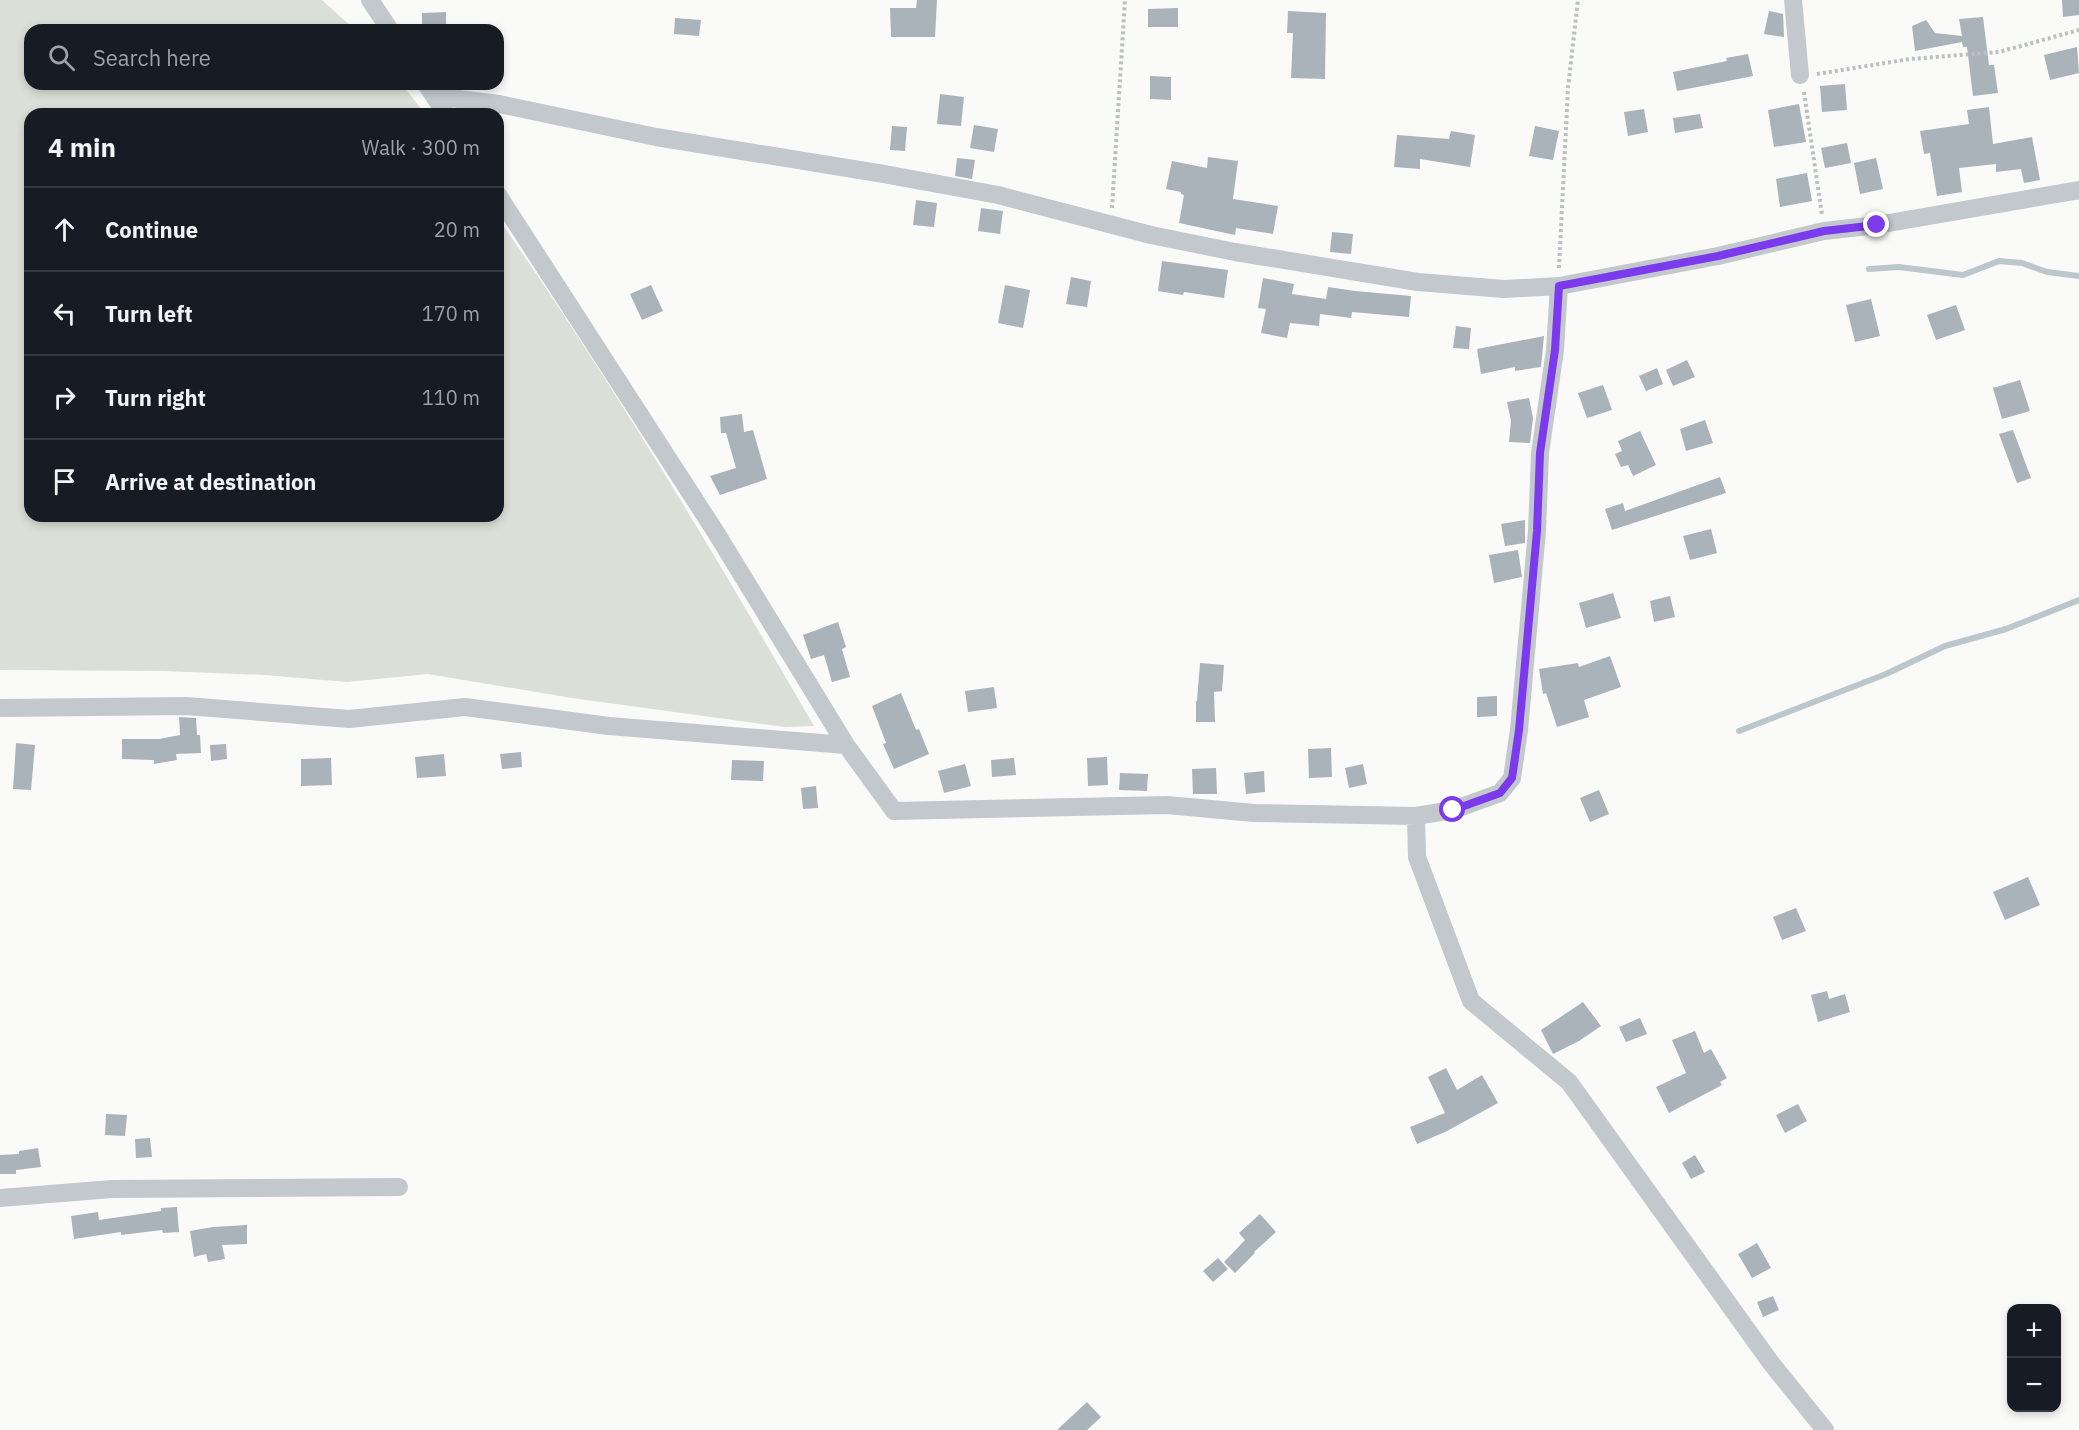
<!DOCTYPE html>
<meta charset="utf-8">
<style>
:root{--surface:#171b24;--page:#20242c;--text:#f1f3f6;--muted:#9ea1a6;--line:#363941}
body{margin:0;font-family:"IBM Plex Sans",sans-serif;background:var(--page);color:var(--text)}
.controls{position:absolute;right:18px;bottom:18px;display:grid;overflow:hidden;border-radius:12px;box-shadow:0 3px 9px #0003}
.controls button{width:54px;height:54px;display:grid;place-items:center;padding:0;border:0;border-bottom:2px solid var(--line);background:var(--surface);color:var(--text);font:30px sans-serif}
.stop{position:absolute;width:18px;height:18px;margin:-14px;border:4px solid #7c3aed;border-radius:50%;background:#fff}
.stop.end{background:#7c3aed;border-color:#fff;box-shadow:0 2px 6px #0008}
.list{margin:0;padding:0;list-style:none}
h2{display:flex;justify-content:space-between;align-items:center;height:78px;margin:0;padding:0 24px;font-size:26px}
h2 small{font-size:20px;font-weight:400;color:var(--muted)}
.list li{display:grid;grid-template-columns:39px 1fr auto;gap:18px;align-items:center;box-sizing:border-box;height:84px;padding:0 24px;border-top:2px solid var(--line)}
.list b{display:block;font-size:22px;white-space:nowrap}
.list em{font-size:20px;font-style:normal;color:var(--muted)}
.icon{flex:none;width:33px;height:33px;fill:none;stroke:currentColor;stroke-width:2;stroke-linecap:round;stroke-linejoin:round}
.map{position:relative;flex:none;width:2079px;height:1430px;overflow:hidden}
.search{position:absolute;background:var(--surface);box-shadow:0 3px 9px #0003;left:24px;top:24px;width:480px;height:66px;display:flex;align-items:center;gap:15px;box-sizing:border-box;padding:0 21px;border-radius:18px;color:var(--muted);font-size:22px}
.panel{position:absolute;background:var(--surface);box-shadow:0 3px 9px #0003;left:24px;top:108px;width:480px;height:414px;border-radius:18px}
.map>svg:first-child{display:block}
.green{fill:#dadfd7}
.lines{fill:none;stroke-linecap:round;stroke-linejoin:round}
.stream{stroke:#bbc7cb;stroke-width:6}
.building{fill:#aab3b9}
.path{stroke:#bbbfc2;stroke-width:4;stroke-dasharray:3 3;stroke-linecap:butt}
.street{stroke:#c3c8cc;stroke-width:18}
.route{stroke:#7c3aed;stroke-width:8}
</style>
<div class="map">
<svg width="2079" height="1430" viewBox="0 0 2079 1430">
<rect width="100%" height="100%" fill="#fafaf8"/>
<!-- green -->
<path class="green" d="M0,0h322l33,30h-325v54h372l23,30h-395v402h468v-298c114,164 216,335 316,508l-29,1 -213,-29 -144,-24 -81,8 -82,-7 -101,-4 -164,-1z"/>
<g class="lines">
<!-- stream -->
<path class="stream" d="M1869,269l30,-2 64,8 36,-14 23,2 25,9 32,4
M1739,731l147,-57 59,-28 61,-17 73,-29"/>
</g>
<!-- building -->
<path class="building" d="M917,0h20l-2,37h-44l-1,-29h26z
M2062,0h17v15l-16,2z
M1178,8v19h-30v-18z
M1288,11l38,2 -1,66 -34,-1 2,-45h-6z
M1769,11l14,3 1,23 -20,-3z
M446,12v18h-24v-17z
M1983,17l6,48h5l4,28 -25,3 -6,-49h-4l-1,-5 -47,9 -3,-25 14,-6 9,13 27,3 -3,-17z
M675,18l26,2 -2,16 -25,-2z
M2077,47l2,26 -29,7 -6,-25z
M1748,54l5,22 -76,15 -4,-19 54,-11 -1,-3z
M1150,76l21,1v23l-21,-1z
M1845,84l2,26 -25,2 -2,-26z
M940,94l24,3 -3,29 -24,-2z
M1799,104l7,38 -32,5 -6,-37z
M1989,107l4,37 39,-7 8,43 -16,3 -3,-14 -25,3v-8l-37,4 3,24 -25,4 -7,-43 -6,1 -4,-23 49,-7 -2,-14z
M1644,109l4,23 -20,4 -4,-24z
M1700,114l3,14 -28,5 -2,-15z
M974,125l24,4 -4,23 -24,-4z
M892,126l15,1 -2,24 -15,-1z
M1535,126l24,5 -6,29 -24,-4z
M1451,131l24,4 -5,32 -50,-8v10l-26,-2 3,-32 52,4z
M1847,143l4,20 -26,5 -4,-20z
M1208,157l30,4 -5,38 45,7 -5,28 -37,-6 -1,7 -56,-12 5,-28 -3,-1v-2l-15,-3 6,-28 35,7z
M957,158l18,2 -3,19 -17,-3z
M1876,158l7,31 -23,5 -6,-31z
M1807,173l5,28 -32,6 -4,-28z
M916,200l21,3 -3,24 -21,-2z
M981,208l22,3 -3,23 -22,-3z
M1332,232l21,2 -2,20 -21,-2z
M1162,261l66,9 -4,28 -40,-6 -1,3 -25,-4z
M1071,277l20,4 -4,26 -21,-3z
M1263,278l31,6 -2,10 34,5 2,-12 27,4 56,5 -2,21 -57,-5 -1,6 -31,-4 -1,12 -29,-3 -3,15 -26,-5 5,-24 -8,-1z
M651,285l12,26 -21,9 -12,-26z
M1005,285l25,5 -7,38 -25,-5z
M1871,299l9,37 -25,6 -9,-37z
M1956,305l9,25 -29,10 -9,-25z
M1456,326l15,2 -2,21 -16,-1z
M1544,336l-3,31 -26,4v-4l-34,7 -4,-25z
M1687,360l8,17 -22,9 -7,-16z
M1657,368l6,16 -17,7 -7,-15z
M2020,380l10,31 -28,8 -9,-31z
M1603,385l9,25 -25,8 -9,-25z
M1529,398l4,20 -3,25 -21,-1 2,-21 -4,-19z
M742,414l2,18 9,-2 14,49 -47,16 -10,-19 26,-8 -10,-35h-5l-1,-16z
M1705,420l8,23 -27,8 -6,-22z
M2013,430l18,48 -14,5 -18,-49z
M1640,431l16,34 -23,11 -5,-11 -7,2 -6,-13 7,-3 -4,-10z
M1720,477l6,16 -114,37 -7,-21 18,-6 2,8z
M1525,520v23l-20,3 -4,-22z
M1711,529l6,24 -27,7 -7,-24z
M1518,550l4,27 -28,6 -5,-28z
M1613,593l8,25 -35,10 -7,-25z
M1670,596l5,21 -21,5 -4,-21z
M838,622l8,25 -4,2 8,28 -18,5 -8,-27 -13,4 -8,-24z
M1610,656l11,31 -37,13 5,17 -32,10 -11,-34 -3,1 -4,-25 39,-6 1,4z
M1200,663l24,2 -2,26 -8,1 1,30h-19v-21h1z
M994,687l3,21 -29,4 -3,-21z
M901,693l15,37 3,-1 10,25 -35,15 -11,-25 3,-1 -14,-37z
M1497,696v20l-20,1v-20z
M179,717l17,1 1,17h3l1,18 -25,1 1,6 -23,4v-4l-32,-1v-20h37l21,-4z
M16,743l19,2 -4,45 -18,-1z
M226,744l1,15 -16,2 -1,-16z
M1331,748l1,29 -23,1 -1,-29z
M521,752l1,15 -20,2 -2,-15z
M444,754l2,22 -29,2 -2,-21z
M1107,757l1,28 -20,1 -1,-28z
M331,758l1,27 -31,1v-27z
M1014,758l2,17 -24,2 -1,-17z
M732,760l32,1 -1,20 -32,-1z
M965,764l6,22 -27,7 -6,-22z
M1363,764l4,20 -18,4 -4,-20z
M1216,768l1,26h-24l-1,-25z
M1264,771l1,21 -19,2 -2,-21z
M1120,773l28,1 -1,17 -28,-1z
M816,786l2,22 -15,1 -2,-21z
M1599,790l10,24 -19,8 -10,-24z
M2028,877l12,28 -35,15 -12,-28z
M1796,908l10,23 -24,9 -9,-23z
M1827,991l2,8 16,-5 5,18 -32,10 -7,-27z
M1583,1002l18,24 -22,15 -26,13 -12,-24z
M1640,1018l7,16 -21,8 -7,-15z
M1695,1031l9,22 7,-4 16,29 -7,4 2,3 -53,28 -13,-26 30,-14 -14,-33z
M1446,1068l11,22 25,-15 16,28 -51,28 -30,13 -7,-17 35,-14 -17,-36z
M1798,1104l9,17 -22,12 -9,-18z
M106,1114l21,1 -2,21 -20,-1z
M150,1138l2,19 -16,1 -1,-19z
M38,1148l3,19 -25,3v4h-16v-19l19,-1v-3z
M1695,1155l10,17 -14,7 -9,-16z
M177,1207l2,25 -16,1 -1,-3 -41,5v-3l-47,7 -3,-23 27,-4 1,8 62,-9v-3z
M1260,1214l16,18 -22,20 1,1 -20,20 -11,-11 21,-22 -6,-7z
M247,1225v19l-25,1 3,14 -17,3 -2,-8 -12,3 -4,-26 23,-4z
M1757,1243l14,25 -19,10 -14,-24z
M1218,1258l10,11 -15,13 -10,-11z
M1773,1296l6,14 -16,7 -6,-15z
M1087,1402l14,15 -14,13h-30z"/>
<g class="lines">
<!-- path -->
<path class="path" d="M1817,74l93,-15 89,-7 80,-22
M1804,92l18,123
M1112,208l13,-208
M1559,268l9,-180 10,-88"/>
<!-- street -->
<path class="street" d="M370,0l20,30
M1793,0l7,75
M426,84l20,30
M434,96l65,8 157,33 228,37 114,21 153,40 84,17 183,30 86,7 55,-3 159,-30 106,-25 53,-6 202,-35
M498,195l217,336 131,214 48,66 273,-6 87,8 162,3 1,41 54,144 98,81 202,281 54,67
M0,708l186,-2 163,13 116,-12 144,19 237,19
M1416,816l37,-6 47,-17 12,-15 7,-48 18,-199 3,-78 15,-103 4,-64
M0,1198l112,-9 287,-2"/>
</g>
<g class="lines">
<!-- route -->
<path class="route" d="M1453,810l47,-17 12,-15 7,-48 18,-199 3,-78 15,-103 4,-64 159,-30 106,-25 53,-6"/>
</g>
</svg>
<div class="controls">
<button>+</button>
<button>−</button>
</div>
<div class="stop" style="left:1453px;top:810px"></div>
<div class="stop end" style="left:1877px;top:225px"></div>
<div class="search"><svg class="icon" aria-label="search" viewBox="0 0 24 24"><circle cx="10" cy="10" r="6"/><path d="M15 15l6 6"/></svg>Search here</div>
<section class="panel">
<h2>4 min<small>Walk · 300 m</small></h2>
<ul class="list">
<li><svg class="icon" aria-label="ahead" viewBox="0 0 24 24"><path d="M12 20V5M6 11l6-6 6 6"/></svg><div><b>Continue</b></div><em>20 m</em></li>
<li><svg class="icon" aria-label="left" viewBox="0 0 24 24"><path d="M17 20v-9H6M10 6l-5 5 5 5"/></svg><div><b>Turn left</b></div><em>170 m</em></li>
<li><svg class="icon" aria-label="right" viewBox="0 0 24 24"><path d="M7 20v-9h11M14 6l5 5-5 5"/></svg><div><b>Turn right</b></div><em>110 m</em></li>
<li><svg class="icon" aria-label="arrive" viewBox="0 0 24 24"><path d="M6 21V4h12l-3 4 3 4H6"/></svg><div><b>Arrive at destination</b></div></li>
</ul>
</section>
</div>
